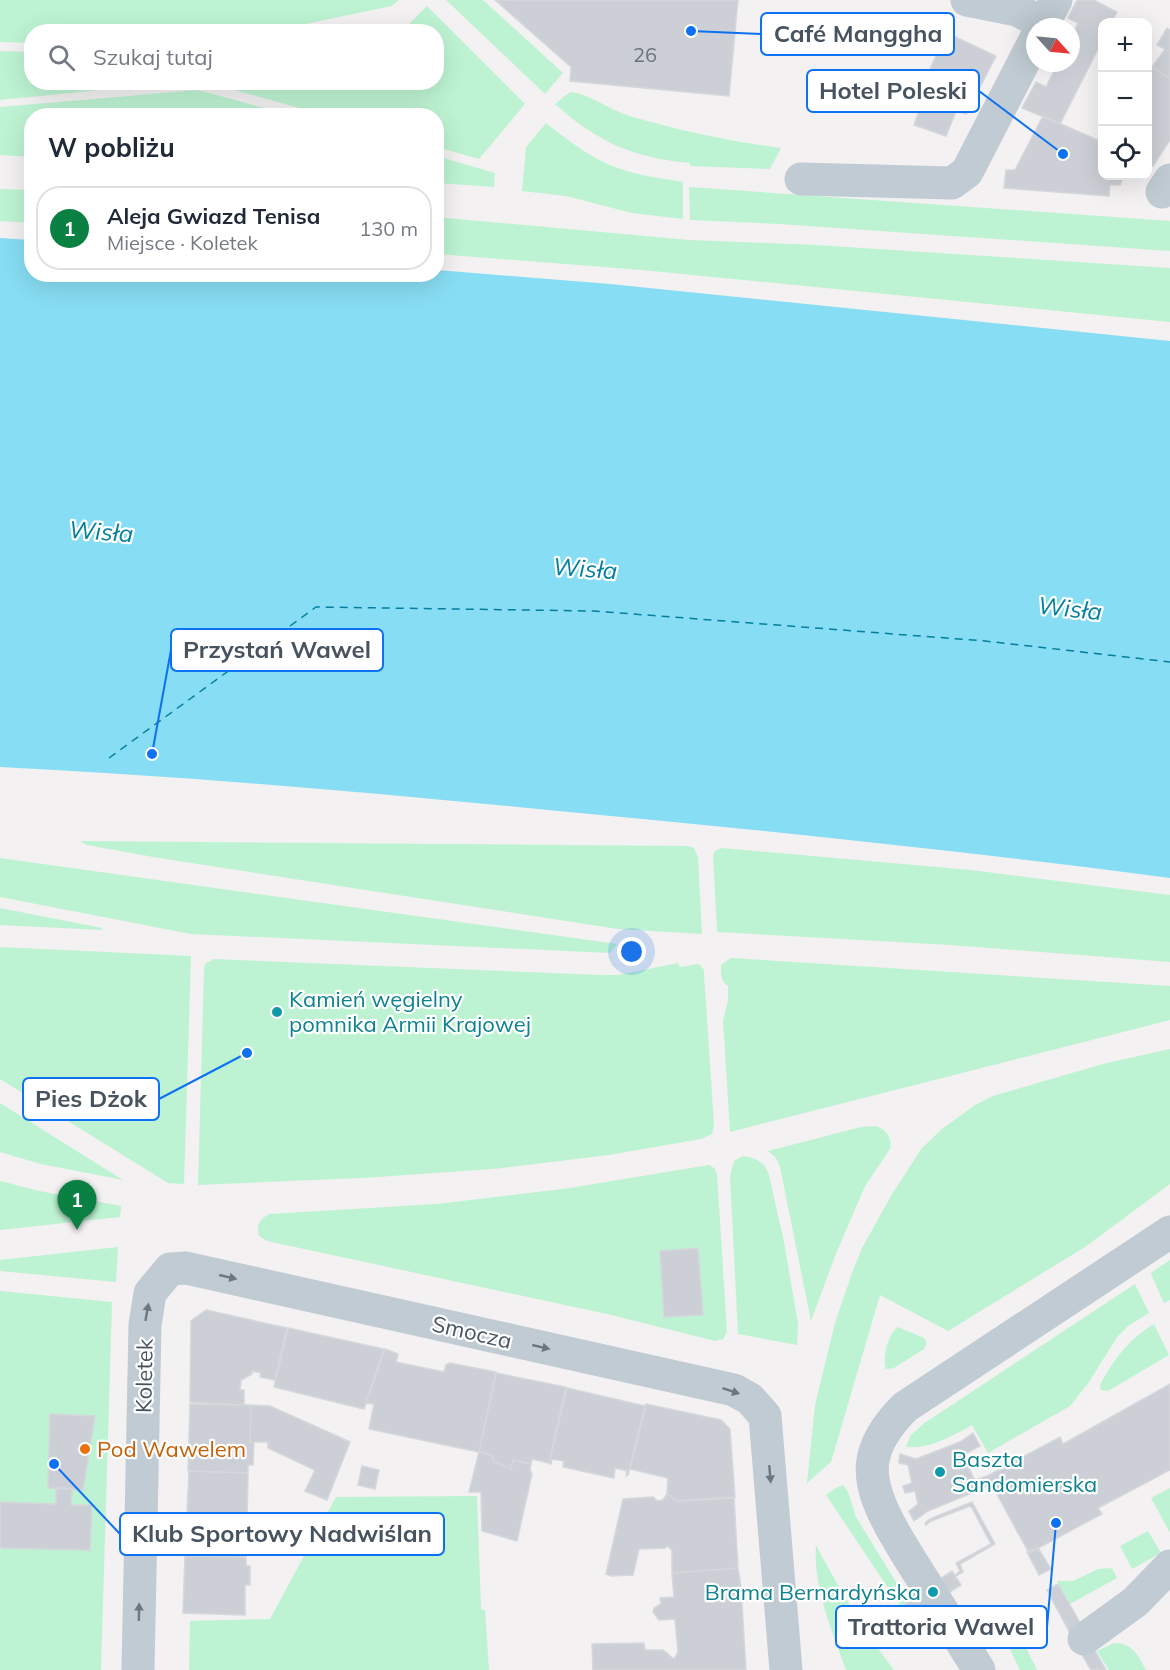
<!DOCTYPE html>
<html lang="pl">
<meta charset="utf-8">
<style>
:root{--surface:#fff;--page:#f6f6f7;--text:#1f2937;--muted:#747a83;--line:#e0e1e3;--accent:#0b8043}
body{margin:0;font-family:Mulish,sans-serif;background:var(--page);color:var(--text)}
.controls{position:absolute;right:18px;top:18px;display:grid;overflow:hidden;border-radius:12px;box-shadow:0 6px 24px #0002}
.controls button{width:54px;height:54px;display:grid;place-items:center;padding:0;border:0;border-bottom:2px solid var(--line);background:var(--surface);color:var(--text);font:30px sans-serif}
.compass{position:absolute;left:1026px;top:18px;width:54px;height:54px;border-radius:50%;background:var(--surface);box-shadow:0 6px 24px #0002;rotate:117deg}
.you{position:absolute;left:632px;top:952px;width:21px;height:21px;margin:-15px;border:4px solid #fff;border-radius:50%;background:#1a73e8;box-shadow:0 0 0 9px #1a73e833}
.badge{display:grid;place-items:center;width:39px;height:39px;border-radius:50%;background:var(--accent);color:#fff;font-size:20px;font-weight:700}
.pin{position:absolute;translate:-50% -50px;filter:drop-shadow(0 2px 3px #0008)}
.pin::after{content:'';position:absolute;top:32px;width:21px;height:18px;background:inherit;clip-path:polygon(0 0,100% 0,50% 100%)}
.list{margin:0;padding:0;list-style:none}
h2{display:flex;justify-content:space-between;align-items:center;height:78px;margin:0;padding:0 24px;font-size:26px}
h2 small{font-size:20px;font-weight:400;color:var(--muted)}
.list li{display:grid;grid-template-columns:39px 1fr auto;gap:18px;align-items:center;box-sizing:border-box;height:84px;margin:0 12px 12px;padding:0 12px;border:2px solid var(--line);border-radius:24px}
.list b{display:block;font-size:22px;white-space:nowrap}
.list p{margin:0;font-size:20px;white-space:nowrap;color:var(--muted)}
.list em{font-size:20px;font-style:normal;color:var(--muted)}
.icon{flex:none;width:33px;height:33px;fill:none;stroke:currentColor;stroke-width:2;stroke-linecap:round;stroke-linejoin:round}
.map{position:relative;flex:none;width:1170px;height:1670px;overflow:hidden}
.search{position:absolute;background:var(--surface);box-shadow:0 6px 24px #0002;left:24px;top:24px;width:420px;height:66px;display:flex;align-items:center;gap:15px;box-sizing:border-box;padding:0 21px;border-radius:24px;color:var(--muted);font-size:22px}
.panel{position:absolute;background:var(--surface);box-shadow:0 6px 24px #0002;left:24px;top:108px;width:420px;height:174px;border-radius:24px}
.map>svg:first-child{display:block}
.green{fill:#bdf3d2}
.water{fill:#87ddf3}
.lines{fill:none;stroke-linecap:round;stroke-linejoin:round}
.ferry{stroke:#047f9f;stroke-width:1.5;stroke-dasharray:8 6;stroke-linecap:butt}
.building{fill:#ccd0d6;stroke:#d4d7dc;stroke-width:1.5}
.minor{stroke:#c0cbd3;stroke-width:33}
.oneway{fill:#6b7882}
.culture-dot{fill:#0f9aa8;stroke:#fff;stroke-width:2}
.food-dot{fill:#e8710a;stroke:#fff;stroke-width:2}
.labels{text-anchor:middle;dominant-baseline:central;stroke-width:4.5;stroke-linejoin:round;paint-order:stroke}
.number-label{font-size:20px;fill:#68737e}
.culture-label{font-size:22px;fill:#0d838f;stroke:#fff;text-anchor:start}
.street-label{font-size:22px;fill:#475460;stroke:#fff}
.food-label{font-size:22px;fill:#c56008;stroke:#fff;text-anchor:start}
.water-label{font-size:24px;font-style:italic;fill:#047f9f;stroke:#fff}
.leader{fill:none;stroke:#0c71f2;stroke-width:2}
.callout-dot{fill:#0c71f2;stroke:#fff;stroke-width:2}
.callout{fill:#fff;stroke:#0c71f2;stroke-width:2}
.callout-label{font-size:24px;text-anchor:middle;font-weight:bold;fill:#475460}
</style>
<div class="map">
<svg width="1170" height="1670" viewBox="0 0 1170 1670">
<rect width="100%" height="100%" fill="#f3f1f1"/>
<!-- green -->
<path class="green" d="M0,0h399l-7,6 -121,25 -239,1 -1,11 -31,-1z
M446,0h37l80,73 -18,21z
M427,6l98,98 -46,55 -42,-12 -1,-31 -111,-1 -116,-32 227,-1v-50l-34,-1z
M0,51l31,1 1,30 139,1 -171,17z
M198,90l92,25 -258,1 -1,41 -31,-2v-48z
M570,92c21,2 39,18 60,24 50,15 99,25 151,32l-11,21 -80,-3v-3c-56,-5 -93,-21 -135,-59z
M546,123c22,17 45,36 72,45 21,8 43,10 65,14v37l-51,-6 -66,-17 -44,-5 4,-44z
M437,156l58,17 -1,14 -57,-4z
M689,187l481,34v30l-391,-27 -89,-4z
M0,189l31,1v33l-31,-2z
M436,217l253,23 127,5 354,23v54l-528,-52 -205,-16z
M80,841l608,5 6,2 4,9 4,77 -84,-5 -459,-71 -72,-13z
M721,848l250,22 199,25v67l-220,-17 -233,-13 -4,-76 2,-5z
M0,858l617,86 -7,9 -419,-19 -191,-37z
M0,908l102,20v2l-102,-5z
M0,947l191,9 -7,228 -16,-1 -168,-104z
M731,958l439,28v34l-440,112 -7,-112 5,-19v-15c-8,-5 -7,-13 -7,-21z
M214,959l386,16h18l60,-12 2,4 19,-3 5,6v4l10,150 -2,10 -11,5 -92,16 -116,14 -131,9 -164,7 6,-215 1,-6z
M1170,1049v135l-85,63 -137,84 -68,-36 -49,167 -24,21 8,-78 20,-82 17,-50 10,-25 30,-54 30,-46 20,-19 33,-24 18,-9 110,-32z
M0,1103l123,77 -82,-16 -41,-12z
M875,1126c10,2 18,12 15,23l-25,37 -30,70 -24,65 -31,-154 -4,-9 -8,-7 93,-24z
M743,1156c12,2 22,5 26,19l15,67 14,82 -1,21 -59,-11 -8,-158 4,-15z
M709,1165l5,3 3,6 10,158 -4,7 -8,2 -108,-27 -340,-73 -8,-5c-3,-11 0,-16 10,-22l168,-10 133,-16z
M0,1181l39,10 82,15 -1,11 -120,13z
M118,1247l-2,35 -116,-11v-11z
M1170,1260v40l-6,3 -13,-29 1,-2z
M1135,1284l14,29 -21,13 -11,11 -28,45 -19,24 -82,47 -16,-28c-20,11 -42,24 -66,22l5,-12 12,-11z
M0,1291l112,11 -11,368h-101z
M1154,1324l15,31 -61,36 -7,-1 -1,-5c14,-26 29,-46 54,-61z
M898,1327l26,11 3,5 -3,6 -30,19 -8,1c-4,-10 2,-36 12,-42z
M843,1485l5,7 8,25 51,83 -2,7 2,4 -3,1 -78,-117 10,-7z
M1170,1488v45l-19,-35z
M477,1496l4,113 4,1 4,60h-300l1,-49 80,-2 66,-122z
M1148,1531l13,22 -29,16 -12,-23z
M816,1545c23,44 48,86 78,125h-48c-14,-40 -33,-82 -30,-125z
M1112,1568l5,10 -47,26 -13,-23h16l25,-12z
M1018,1632l19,38h-17l-16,-33z
M1114,1643c20,1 23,11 32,27h-37l-12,-19z"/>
<!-- water -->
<path class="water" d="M0,238l31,2 1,34h404l1,-4 173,14 560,57v537c-207,-27 -415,-49 -622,-68 -183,-18 -365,-34 -548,-43z"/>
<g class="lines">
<!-- ferry -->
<path class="ferry" d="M109,758l207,-151 278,4 391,30 185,21"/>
</g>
<!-- building -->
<path class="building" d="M495,0h243l-9,96 -159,-15 1,-14z
M1077,0h17l23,12 -3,6 5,2 -1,2h-16v19l-42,83 -38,-16 14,-26 10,5 10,-20 -7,-4h22v-24l7,-16 -10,-5z
M1167,28l3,2v49l-18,-12 13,-18 -8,-4z
M947,33l49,23 -30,58 -50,-16z
M1150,65l20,14v61l-17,26 -5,-5v-92z
M923,100l33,11 -10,25 -32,-11z
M1043,116l59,26v34h22l-4,9h-10l-1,11 -105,-8 2,-18h9z
M698,1248l5,67 -39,2 -4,-66z
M206,1310l81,18 -12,52 -15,-3 1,-4 -9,-2v3l-11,6 -1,10h4v15l-54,-3 1,-81z
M288,1328l96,21 -20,60 -90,-22z
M385,1349l13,5 -2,8 48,10 2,-7 4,-2 46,9 -17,80 -110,-23 5,-25 -8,-1z
M496,1373l70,14 -17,76 -17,-4 -1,5 -18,-4 -2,9 -18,-8v-6l-14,-3z
M1170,1384v86l-72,38 4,6 -73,39 -42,-77 73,-39 3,7z
M567,1388l78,18 -17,69 -2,1 1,-5 -12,-3 -1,10 -51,-11 1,-6 -12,-2 -1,5 -2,-1z
M190,1404l61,1 -1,37h4l-1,23h-5v8l-60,-2z
M646,1404l75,16 9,9 5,69 -58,3 -10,-7 1,-16 -38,-9z
M251,1405l19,1 80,36 -23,58 -22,-9 10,-21 -47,-22v-6h-18z
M50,1414l45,2 -12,74 -35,-2z
M973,1433l7,13 -17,9 11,24h4l2,6h2l2,3 -56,23 -14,10 -5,-10 9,-7 -3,-13 -10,2 -2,-7 9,-3 -4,-18 -9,-2 1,-9 16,5 44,-17z
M479,1452l14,3v6l18,8 2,-9 18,4 -1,6 2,4 -15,67 -35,-10 -1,-39h-12z
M362,1466l17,4 -4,19 -17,-4z
M189,1471l59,2 -1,48h5l-1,19h-4l-1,17 -61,-1z
M987,1476l4,8 -7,4 -2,-3h-2l-2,-6z
M56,1488l16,1 -1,16h18l3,-2 -2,50 -1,-3 -89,-2v-46l56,2z
M667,1494l10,7 57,-4 4,71 -66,5v-23l-5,-4 -2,2 -26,1 -6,26 -22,1 -5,-2 17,-75 30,-2 4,4 6,-1z
M972,1502l23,42 -35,20 3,8 -7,4 -1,-1 5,-4 -4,-8 35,-19 -19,-36 -2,-2 -39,15 -5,4 -1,-2 5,-4z
M1038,1548l13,21 -12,6 -12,-23z
M185,1555l61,2v9h4v19h-5v30l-62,-2z
M738,1568l3,20 5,82h-153l-1,-26 52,-1 1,7h18l11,9 4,-7 -3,-33 -16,1 -6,-8 1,-4 7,-4 -1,-6 14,-1 -2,-24z
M952,1571l9,14 -46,29 -6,-1 -3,2 -2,-2 4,-2 -3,-5 1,-5z
M1058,1584l25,44 -12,7 -24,-45z
M1093,1647l13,23h-15l-10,-17z"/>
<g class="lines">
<!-- minor -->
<path class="minor" d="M967,0l50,10 27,14
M1042,27l14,-27
M801,179l151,4 15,-11 68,-132
M1162,192l8,-12
M930,1591c-13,-21 -27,-42 -39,-64 -27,-49 -27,-79 14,-120l265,-175
M933,1596l46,74
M1084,1639l51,-37 35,-36
M138,1670l7,-345 5,-32 20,-24 16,-1 548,122 16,9 15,17 21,254"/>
</g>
<!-- one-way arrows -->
<defs><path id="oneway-solid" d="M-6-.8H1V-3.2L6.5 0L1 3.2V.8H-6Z" transform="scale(1.5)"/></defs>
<g class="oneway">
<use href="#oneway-solid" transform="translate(228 1277) rotate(13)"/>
<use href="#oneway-solid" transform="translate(147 1312) rotate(-80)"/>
<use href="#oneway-solid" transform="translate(541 1347) rotate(13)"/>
<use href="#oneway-solid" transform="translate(731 1391) rotate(18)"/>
<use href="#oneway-solid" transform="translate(770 1474) rotate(85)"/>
<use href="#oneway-solid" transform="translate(139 1612) rotate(-89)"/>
</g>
<!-- markers -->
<g class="culture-dot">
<circle cx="277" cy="1012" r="6"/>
<circle cx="940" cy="1472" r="6"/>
<circle cx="933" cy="1592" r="6"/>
</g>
<circle class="food-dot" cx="85" cy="1449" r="6"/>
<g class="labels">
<!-- number labels -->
<g class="number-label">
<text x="645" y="54">26</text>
</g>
<!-- culture labels -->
<g class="culture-label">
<text x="289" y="999">Kamień węgielny<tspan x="289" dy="25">pomnika Armii Krajowej</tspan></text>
<text x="952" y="1459">Baszta<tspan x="952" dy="25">Sandomierska</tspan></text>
<text x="921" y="1592" text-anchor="end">Brama Bernardyńska</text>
</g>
<!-- street labels -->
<g class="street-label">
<text transform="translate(472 1332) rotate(13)">Smocza</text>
<text transform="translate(144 1376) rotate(-89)">Koletek</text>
</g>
<!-- food labels -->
<g class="food-label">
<text x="97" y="1449">Pod Wawelem</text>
</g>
<!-- water labels -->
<g class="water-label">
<text transform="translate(101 531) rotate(4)">Wisła</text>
<text transform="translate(585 568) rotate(4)">Wisła</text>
<text transform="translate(1070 608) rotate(6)">Wisła</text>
</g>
</g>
<!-- callouts -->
<path class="leader" d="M691 31L761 34M1063 154L979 91M152 754L171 650M247 1053L159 1099M54 1464L120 1534M1056 1523L1047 1627"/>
<g class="callout-dot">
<circle cx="691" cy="31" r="6"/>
<circle cx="1063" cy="154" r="6"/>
<circle cx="152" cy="754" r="6"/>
<circle cx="247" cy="1053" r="6"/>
<circle cx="54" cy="1464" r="6"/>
<circle cx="1056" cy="1523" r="6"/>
</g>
<g class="callout">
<rect x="761" y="13" width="193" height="42" rx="6"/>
<rect x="807" y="70" width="172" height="42" rx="6"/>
<rect x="171" y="629" width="212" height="42" rx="6"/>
<rect x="23" y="1078" width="136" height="42" rx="6"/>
<rect x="120" y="1513" width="324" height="42" rx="6"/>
<rect x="836" y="1606" width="211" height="42" rx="6"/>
</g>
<g class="callout-label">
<text x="858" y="42">Café Manggha</text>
<text x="893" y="99">Hotel Poleski</text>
<text x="277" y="658">Przystań Wawel</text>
<text x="91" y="1107">Pies Dżok</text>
<text x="282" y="1542">Klub Sportowy Nadwiślan</text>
<text x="941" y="1635">Trattoria Wawel</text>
</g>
</svg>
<div class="controls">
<button>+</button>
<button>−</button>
<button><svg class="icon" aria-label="locate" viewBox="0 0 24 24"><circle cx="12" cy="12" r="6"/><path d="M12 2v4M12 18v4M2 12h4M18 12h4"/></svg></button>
</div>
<svg class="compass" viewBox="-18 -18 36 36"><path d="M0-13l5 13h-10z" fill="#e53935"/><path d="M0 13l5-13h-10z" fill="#747a83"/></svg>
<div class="you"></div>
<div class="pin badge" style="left:77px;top:1230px">1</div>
<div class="search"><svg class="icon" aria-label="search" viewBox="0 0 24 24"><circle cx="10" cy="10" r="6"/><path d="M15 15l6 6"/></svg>Szukaj tutaj</div>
<section class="panel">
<h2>W pobliżu<small></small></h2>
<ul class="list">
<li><span class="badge">1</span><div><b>Aleja Gwiazd Tenisa</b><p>Miejsce · Koletek</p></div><em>130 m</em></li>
</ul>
</section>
</div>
